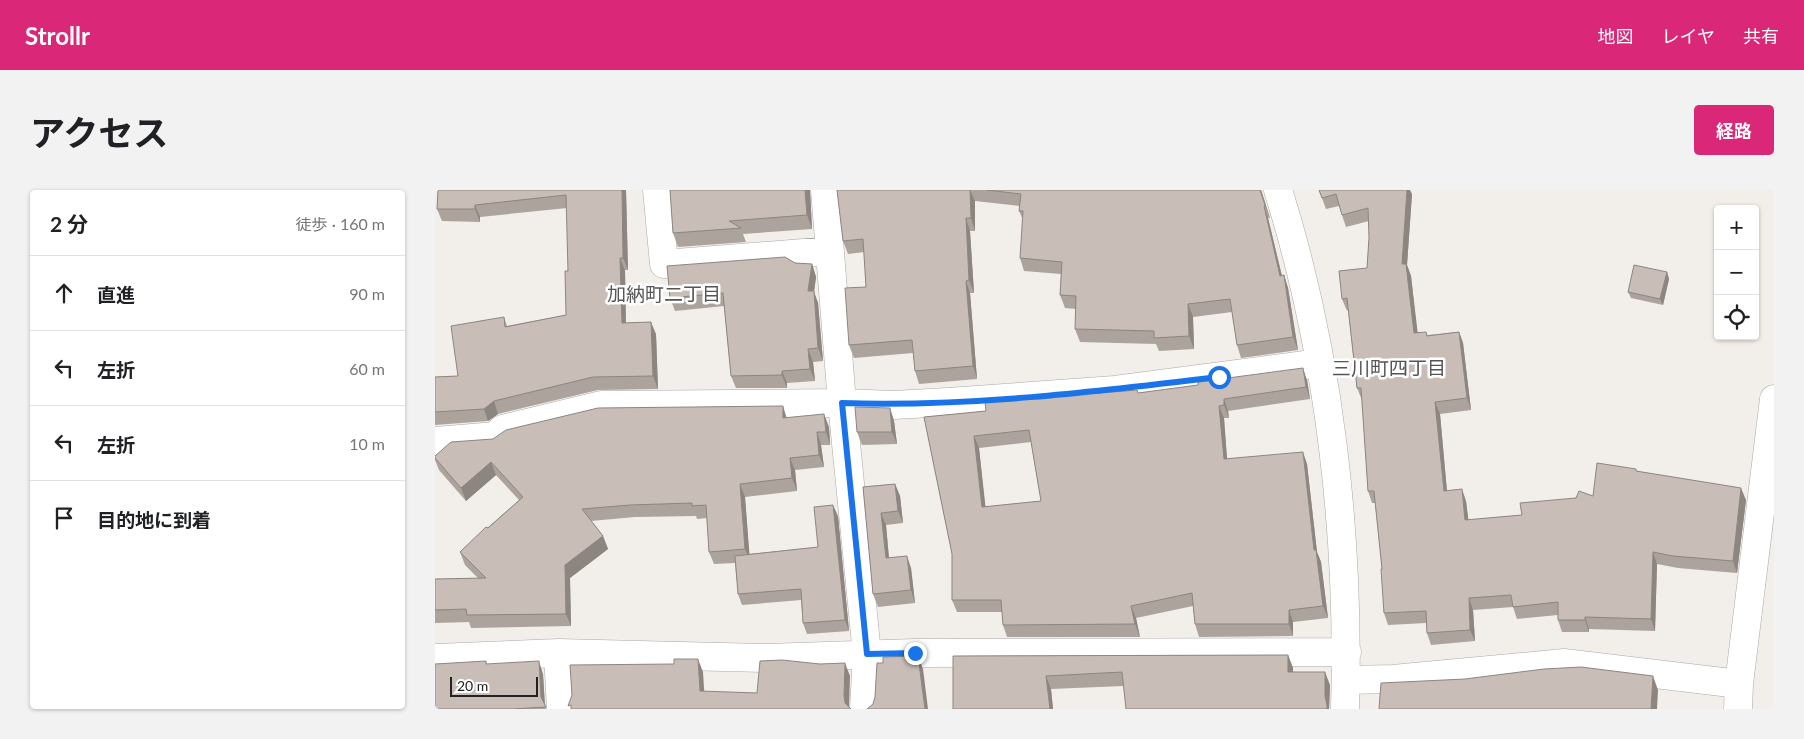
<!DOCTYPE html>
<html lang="ja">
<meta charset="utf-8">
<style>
:root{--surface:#fff;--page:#f2f2f2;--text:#202124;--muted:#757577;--line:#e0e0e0;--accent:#db2777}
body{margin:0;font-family:Lato,"Noto Sans JP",sans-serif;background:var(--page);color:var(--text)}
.controls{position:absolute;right:15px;top:15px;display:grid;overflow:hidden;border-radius:5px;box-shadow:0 1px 4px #0004}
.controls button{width:45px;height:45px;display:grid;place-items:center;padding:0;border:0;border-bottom:1px solid var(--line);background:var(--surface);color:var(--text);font:25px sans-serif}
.scale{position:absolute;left:15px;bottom:12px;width:88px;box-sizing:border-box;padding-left:5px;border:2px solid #222;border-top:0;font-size:14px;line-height:18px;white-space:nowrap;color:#222;-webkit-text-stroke:4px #fff;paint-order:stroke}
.stop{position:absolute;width:15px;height:15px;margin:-11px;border:4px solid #1a73e8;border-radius:50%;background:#fff}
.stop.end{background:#1a73e8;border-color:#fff;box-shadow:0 1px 5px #0008}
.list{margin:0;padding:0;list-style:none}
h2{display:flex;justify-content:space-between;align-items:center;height:65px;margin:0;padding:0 20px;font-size:21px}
h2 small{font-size:16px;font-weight:400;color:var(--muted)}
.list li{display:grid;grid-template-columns:32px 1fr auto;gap:15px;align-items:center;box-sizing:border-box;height:75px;padding:0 20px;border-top:1px solid var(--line)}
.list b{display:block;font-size:19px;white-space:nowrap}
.list em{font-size:16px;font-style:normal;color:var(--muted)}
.icon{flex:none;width:28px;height:28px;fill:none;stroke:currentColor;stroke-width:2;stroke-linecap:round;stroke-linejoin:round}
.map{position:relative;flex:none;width:1339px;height:519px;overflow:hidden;border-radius:5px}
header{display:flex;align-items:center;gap:30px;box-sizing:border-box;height:70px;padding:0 25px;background:var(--accent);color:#fff}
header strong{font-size:24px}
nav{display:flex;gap:28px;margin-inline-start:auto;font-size:18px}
.intro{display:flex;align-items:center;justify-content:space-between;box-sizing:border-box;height:120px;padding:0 30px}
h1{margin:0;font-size:35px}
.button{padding:12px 22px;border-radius:5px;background:var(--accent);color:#fff;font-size:18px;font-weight:700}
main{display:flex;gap:30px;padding:0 30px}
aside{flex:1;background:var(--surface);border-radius:5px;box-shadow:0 1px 4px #0004}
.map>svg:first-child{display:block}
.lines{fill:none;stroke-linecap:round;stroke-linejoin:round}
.minor-casing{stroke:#a9a9a9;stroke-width:29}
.minor{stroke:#fff;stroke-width:28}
.wall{fill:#aca39d;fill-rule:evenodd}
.shaded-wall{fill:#8c8580}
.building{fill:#c8beb7;stroke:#8c8580;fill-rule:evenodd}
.route{stroke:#1a73e8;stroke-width:6}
.labels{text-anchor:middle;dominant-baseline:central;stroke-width:5;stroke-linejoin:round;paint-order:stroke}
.neighbourhood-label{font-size:19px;fill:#555;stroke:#fff}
</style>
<header>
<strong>Strollr</strong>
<nav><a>地図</a><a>レイヤ</a><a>共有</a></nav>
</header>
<div class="intro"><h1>アクセス</h1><a class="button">経路</a></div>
<main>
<aside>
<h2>2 分<small>徒歩 · 160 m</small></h2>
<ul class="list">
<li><svg class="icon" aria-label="ahead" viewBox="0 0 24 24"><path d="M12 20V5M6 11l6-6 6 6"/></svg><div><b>直進</b></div><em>90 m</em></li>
<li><svg class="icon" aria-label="left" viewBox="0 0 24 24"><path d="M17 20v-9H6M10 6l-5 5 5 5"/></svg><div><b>左折</b></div><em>60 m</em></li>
<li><svg class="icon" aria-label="left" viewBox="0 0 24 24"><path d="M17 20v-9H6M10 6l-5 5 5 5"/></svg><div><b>左折</b></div><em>10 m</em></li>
<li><svg class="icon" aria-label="arrive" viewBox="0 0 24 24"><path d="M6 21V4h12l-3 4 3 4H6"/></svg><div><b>目的地に到着</b></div></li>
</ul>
</aside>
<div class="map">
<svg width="1339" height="519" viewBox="0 0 1339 519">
<rect width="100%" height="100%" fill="#f2eee9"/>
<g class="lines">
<!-- minor casing -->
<g class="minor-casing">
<path id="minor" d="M222,0l7,74 165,-13
M390,0l17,213 25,251 -3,55
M843,0c52,165 72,346 67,519
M0,251l61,-5 6,-7 99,-24 241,-2 52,2 54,-3 167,-12 205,-27
M123,463l3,56
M0,468l123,-5 209,5 148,-5 432,-1
M911,490l47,-1 171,-16 175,21
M1303,519l1,-25 35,-285"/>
</g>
<!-- minor -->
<use href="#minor" class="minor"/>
</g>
<!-- wall -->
<path class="wall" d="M3,0h188l2,80h-3l1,53 30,11 2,55 -60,1 -100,24 -10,7 -53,4v-48l23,-1 46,-59 3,9 59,-11 2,-44 -1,-63 -87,9v5l-38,-1 -5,-12z
M235,0h140l2,39 -69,5 3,8 -68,5 -5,-14z
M402,0h424l9,28h-2l14,58 2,-1 4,13 10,62 -57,8 -4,-13 -5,-33 -39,5 1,32 -35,2 -3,-7 -76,-2 -5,-13 1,-20 -11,-1 -5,-13 1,-21 -37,-3 -4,-13 3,-38 -4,-9 1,-5 -45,-5v30h-5l4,62h-4l7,86 -58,5 -4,-13 -2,-18 -59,5 -5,-13 17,-58 -2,-35 -16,2 -5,-13z
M884,0l93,4 -5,71 4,11 6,56 11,3 31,-3 4,11 8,67 -31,4 7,77 19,10 2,19 54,-5 71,-19 44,-25 109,29 -9,73 -59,-5 -21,-4 -2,67 -66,-2v3h-27l-4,-12v-5l-41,4 -4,-12 -40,3 2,31 -44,4 -4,-12 -1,-10 -38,2 -4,-12 -2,-44 -7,-66h-3l-4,-12 -6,-91 -5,-12 -9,-78 -1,1 -5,-12 25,-31 2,-30v-17l-23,6 -7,-21 -13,3z
M360,73l17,1 4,13 -2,15 4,11 5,58 -10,1 2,19 -28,2v5h-51l-5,-12 -7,-70 -49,5 -5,-13z
M1232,82l2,7 -6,26 -32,-7 -3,-6z
M872,190l3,19 -82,12 1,7h-5l3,41 80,5 10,88 4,10 7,56 -35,4v14l-94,1 -4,-13 -2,-18 -57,12 4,19h-133l-4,-12 -1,-13h-45l-5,-12v-46l-28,-137 62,-6 152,-18zM596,252l10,59 -56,6 -6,-59z
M455,218l4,13 3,23 -35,1 -5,-13z
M352,228l42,9 1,18h-9l3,22 -29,3 2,21 -52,6 4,57 69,-7 20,-31 11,115 -42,3 -4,-11 -2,-23 -59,5 -4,-11 -3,-31 -21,1 -5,-12 -2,-34 -10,1 -1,-3 -61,1 -44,4 12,15 5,13 -38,29 1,48 -100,2 -2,-6 -34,1v-44l43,-1 -13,-13 -5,-13 59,-52 -23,-25 -30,26 -27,-31 -4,-10v-4z
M460,294l5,12 3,27 -17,2 3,33 22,10 4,35 -37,4 -5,-13 -10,-107z
M853,465l5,13v4l37,13 -1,24 -206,-23 -72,3 2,20h-100v-53z
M51,471l1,3 56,10 2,32 1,3h-111z"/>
<!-- shaded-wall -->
<path class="shaded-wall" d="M187,0h4l2,80 -5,-12z
M370,0h5l2,39 -5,-14z
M535,0l5,11v30l-4,-13z
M825,0h1l9,28 -5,-13z
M972,0h3l2,4 -5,71 4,11 8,68 -5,-11 -12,-69z
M40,15l5,12v5l-5,-13z
M829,16l4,12 17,71 -5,-13z
M531,28l4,13 4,62 -5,-13z
M185,68l5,12 1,65 -4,-12z
M377,74l4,13 -2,15 4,11 5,58 -5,-13 -10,-57z
M1232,82l2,7 -6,26 -3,-6z
M849,85l4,13 10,62 -5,-13z
M531,91l4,12 7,86 -4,-13z
M753,114l5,13 1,32 -5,-13z
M216,132l5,12 2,55 -5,-13z
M1024,142l4,11 8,67 -4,-12z
M373,159l5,13 2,19 -5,-12z
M868,178l4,12 3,19 -4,-12z
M347,181l5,12v5l-5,-13z
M789,209l4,12 1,7 -5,-13z
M59,211l4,13 -10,7 -4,-12z
M1000,212l5,12 8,89 -4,-12z
M348,216l4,13 -4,-1z
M784,216l5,12 4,54 -4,-13z
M455,218l4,13 3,23 -5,-12z
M389,224l5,13 1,18 -4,-13z
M382,242l4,13 3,22 -5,-12z
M539,246l5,12 8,72 -5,-13z
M868,262l4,12 10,88 4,10 7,56 -5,-12 -9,-56z
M355,268l5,12 2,21 -5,-13z
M56,272l5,13 -30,26 -5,-13z
M305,294l5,13 5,64 -5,-12z
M460,294l5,12 3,27 -5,-12z
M1306,298l5,12 -9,73 -4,-12z
M1027,299l4,12 4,31 -5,-12z
M398,315l5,11 11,115 -4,-11z
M446,323l5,12 4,45 -4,-12z
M168,346l5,13 -38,29 1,48 -5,-12 -1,-49z
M1218,362l4,12 -2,67 -4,-12z
M472,366l4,12 4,35 -4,-13z
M1034,408l4,12 2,31 -5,-11z
M696,416l5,12 4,19 -5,-13z
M854,420l4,12v14l-4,-12z
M1150,427l4,12v3l-4,-12z
M853,465l5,13v17l-5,-13z
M483,466l5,13 5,40h-3z
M263,469l5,13 2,32 -5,-13z
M104,471l4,13 2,33 -4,-10z
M410,473l5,13 -1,33 -4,-6 -1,-8z
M890,482l5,13 -1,24h-2l-2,-13z
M611,486l5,13 2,20h-3z
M1218,486l5,14 -1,19h-6z"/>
<!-- building -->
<path class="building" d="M3,0h184l1,68h-3l2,65 29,-1 2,54 -60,1 -99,24 -10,8 -49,3v-35l23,-1 -7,-50 53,-9 1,10 61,-12 -1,-44h3l-2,-76 -91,10v4h-38z
M235,0h135l2,25 -78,6 12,7 -68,5z
M402,0h133l1,28h-5l3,62 -3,1 7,85 -58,5 -3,-31 -63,5 -4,-57 21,-1 -3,-48 -20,2z
M552,0h273l5,15 -1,1 16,70 4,-1 9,62 -56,8 -7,-46 -42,5 1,32 -35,2v-7l-79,-2 1,-33 -16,-1 2,-33 -42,-4 3,-47h-4l2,-17z
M884,0h88l-5,74h4l8,69 12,-1 1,4 32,-4 8,66 -32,4 9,89 18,-2 3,31 57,-5 -2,-12 56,-5 3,-7 14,5 4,-33 39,6v2l105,17 -8,73 -60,-5 -20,-4 -2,67 -66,-2v3h-27v-18l-45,5 -2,-12 -42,3 1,32 -43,3 -1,-22 -42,2 -3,-44h1l-8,-78h-6l-7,-103h-4l-10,-90 -5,1 -3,-28 28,-3 2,-30 -1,-30 -26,7 -6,-21 -14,4z
M350,67l10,6 17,1 -4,27h6l4,57 -10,1 2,20 -28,2v4l-51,1 -8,-83 -53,5 -3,-32z
M1199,75l33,7 -7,27 -32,-7z
M868,178l3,19 -82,12v6l-5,1 5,53 79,-7 11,98h2l7,56 -34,4v14h-94l-3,-31 -61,13 4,18 -132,1 -2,-25h-49v-46l-28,-137 62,-6 -1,-9 152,-12 1,3 60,-8v-3zM594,240l12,71 -59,6 -8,-71z
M348,216v12l41,-4 2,18h-9l2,23 -29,3 2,20 -52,6 5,65 -36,3 -3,-47 -14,1v-3l-62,2 -48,4 21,27 -38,29 1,49 -99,1 -1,-6 -31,1v-31l51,-1 -26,-26 26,-25 2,1 35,-31 -32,-35 -30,26 -26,-30v-2l16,-14 42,-3 13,-9 92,-22z
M420,217l35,1 2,24h-35z
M460,294l3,27 -17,2 5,45 21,-2 4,34 -38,4 -10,-107z
M398,315l12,115 -42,3 -2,-34 -63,5 -3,-38 83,-9 -4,-40z
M853,465v17h37v24l2,9v4h-201l-4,-37 -76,4 4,33h-97v-53z
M483,466l7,53h-58l6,-5 2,-7 2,-34h6v-6z
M239,469h24l2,32 57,2 3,-32 22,-1 38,4 25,-1 -1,32 1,8 6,6h-280v-4l-3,1 4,-11 -2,-30 104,-1z
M51,471v3l53,-3 2,36 5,10 -34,2h-77v-45z
M1146,477l72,9 -2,33h-272l2,-26 84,-4 79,-10z"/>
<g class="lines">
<!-- route -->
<path class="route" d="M480,463l-48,1 -25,-251c126,4 252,-11 377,-26"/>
</g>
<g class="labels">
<!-- neighbourhood labels -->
<g class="neighbourhood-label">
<text x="229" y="103">加納町二丁目</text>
<text x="954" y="177">三川町四丁目</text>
</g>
</g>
</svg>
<div class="controls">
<button>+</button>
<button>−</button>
<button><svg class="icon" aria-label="locate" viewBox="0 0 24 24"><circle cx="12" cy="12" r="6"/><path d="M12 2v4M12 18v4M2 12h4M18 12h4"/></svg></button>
</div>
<div class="scale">20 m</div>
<div class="stop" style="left:784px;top:187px"></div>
<div class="stop end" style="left:480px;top:463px"></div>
</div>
</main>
